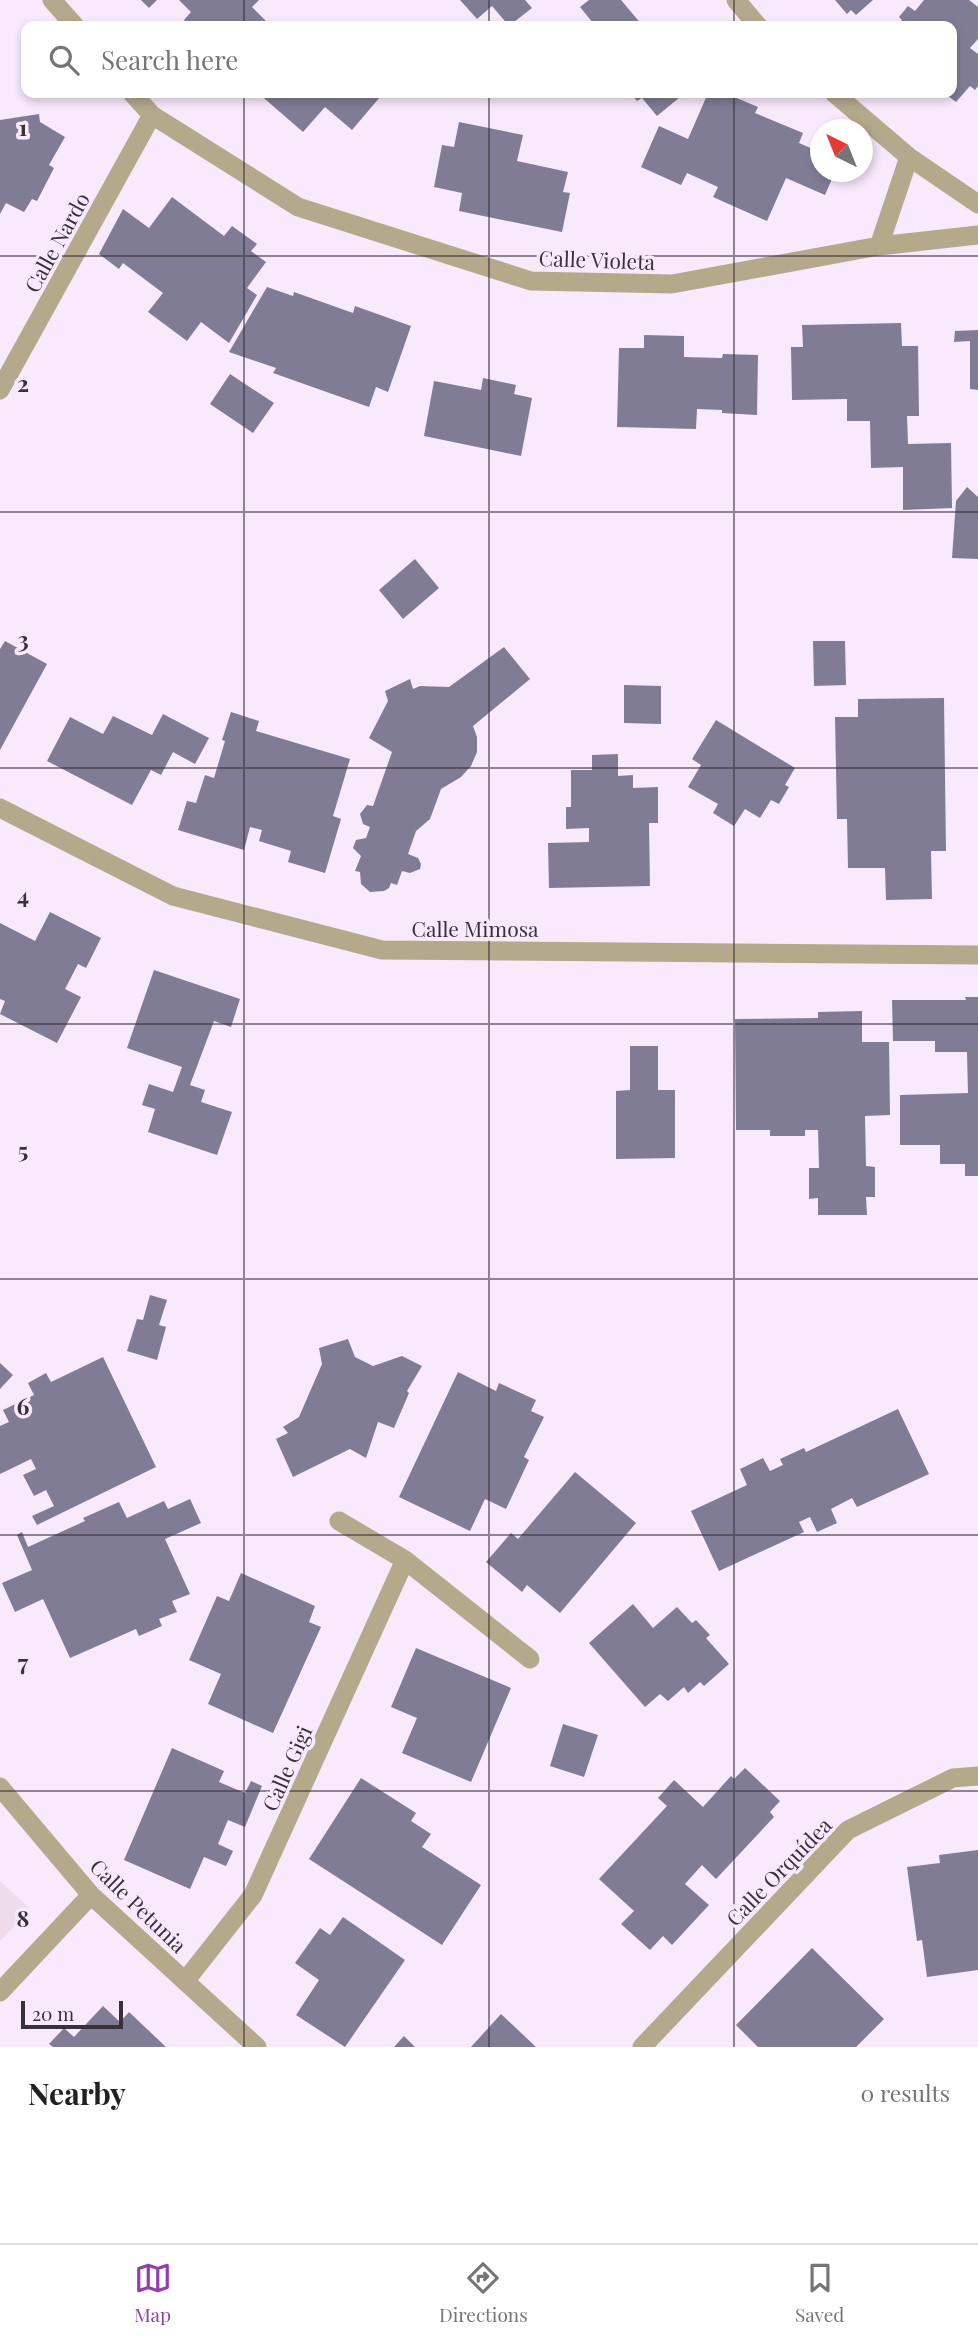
<!DOCTYPE html>
<meta charset="utf-8">
<style>
:root{--surface:#fff;--page:#f6f6f6;--text:#202124;--muted:#757577;--line:#e0e0e0;--accent:#923dab}
body{margin:0;font-family:"Playfair Display",serif;background:var(--page);color:var(--text)}
.compass{position:absolute;left:810px;top:119px;width:63px;height:63px;border-radius:50%;background:var(--surface);box-shadow:0 4px 10px #0003;rotate:317deg}
.scale{position:absolute;left:21px;bottom:18px;width:102px;box-sizing:border-box;padding-left:7px;border:4px solid #38303a;border-top:0;font-size:19px;line-height:24px;white-space:nowrap;color:#38303a;-webkit-text-stroke:5px #f9e9fd;paint-order:stroke}
.list{margin:0;padding:0;list-style:none}
h2{display:flex;justify-content:space-between;align-items:center;height:91px;margin:0;padding:0 28px;font-size:30px}
h2 small{font-size:23px;font-weight:400;color:var(--muted)}
.icon{flex:none;width:38px;height:38px;fill:none;stroke:currentColor;stroke-width:2;stroke-linecap:round;stroke-linejoin:round}
.map{position:relative;flex:none;width:978px;height:2047px;overflow:hidden}
.search{position:absolute;background:var(--surface);box-shadow:0 4px 10px #0003;left:21px;right:21px;top:21px;height:77px;display:flex;align-items:center;gap:18px;box-sizing:border-box;padding:0 24px;border-radius:14px;color:var(--muted);font-size:26px}
.sheet{height:196px;background:var(--surface)}
nav{display:flex;justify-content:space-around;align-items:center;box-sizing:border-box;height:98px;border-top:2px solid var(--line);background:var(--surface);font-size:19px;color:var(--muted)}
nav a{display:grid;justify-items:center;gap:4px}
nav .on{color:var(--accent)}
.map>svg:first-child{display:block}
.education{fill:#eedceb}
.building{fill:#807c96}
.lines{fill:none;stroke-linecap:round;stroke-linejoin:round}
.minor{stroke:#b5a98c;stroke-width:19}
.grid{fill:none;stroke:#38303a;stroke-width:2;stroke-opacity:0.55}
.labels{text-anchor:middle;dominant-baseline:central;stroke-width:7;stroke-linejoin:round;paint-order:stroke}
.street-label{font-size:21px;fill:#38303a;stroke:#f9e9fd}
.grid-label{font-size:23px;text-anchor:middle;font-weight:bold;fill:#38303a;stroke:#f9e9fd;stroke-width:7;stroke-linejoin:round;paint-order:stroke}
</style>
<div class="map">
<svg width="978" height="2047" viewBox="0 0 978 2047">
<rect width="100%" height="100%" fill="#f9e9fd"/>
<!-- education -->
<path class="education" d="M0,1881l30,28 -30,32z"/>
<!-- building -->
<path class="building" d="M141,0h16l-8,8z
M179,0h80l-7,7 14,14 -5,5h-60l-5,-4 -7,4 -5,-6 7,-8z
M460,0h65l7,8 -23,18 -17,-20 -15,13z
M589,0h32l22,26h-54l4,-3 -13,-16z
M835,0h38l-17,15 -5,-5 -4,4z
M924,0h45l9,7v32l-8,9 8,6v32l-3,4 -5,-4 -14,16 -12,-9h8v-67h-55l5,-6 -3,-3 9,-11 7,5z
M258,93h117l5,4 -28,33 -27,-23 -22,25z
M630,93h55l-28,23 -15,-18 -5,3z
M708,93h17l33,14 -3,6 48,20 -4,10 21,9v20h15l-10,23 -39,-17 -19,43 -54,-24 5,-10 -31,-14 -6,12 -40,-18 18,-41 29,13z
M39,114l1,8 25,15 -16,28 5,3 -17,33 -5,-2 -8,13 -18,-9 -6,11v-94z
M459,122l64,13 -6,26 51,11 -5,20 7,1 -8,39 -103,-21 3,-18 -28,-6 8,-42 12,2z
M172,197l52,39 8,-10 25,18 -6,7 15,11 -19,26 10,7 -28,48 -28,-21 -14,19 -39,-29 15,-19 -40,-30 -4,6 -20,-15 24,-45 26,19z
M267,287l26,9 1,-4 59,21 2,-7 56,20 -23,66 -12,-5 -7,20 -96,-34 3,-5 -47,-16z
M901,323l1,23h16l1,70h-12l1,28 43,-1 1,65 -49,2v-43l-32,1 -1,-47h-23v-22l-55,1 -1,-53h12l-1,-22z
M978,330v60l-8,-1v-48l-16,1 1,-11z
M644,335l40,1v21l38,1 1,-4 35,1 -1,60 -35,-2v-3l-25,-1 -1,20 -79,-2 2,-79h25z
M230,374l44,29 -21,30 -43,-29z
M483,378l33,7 -2,9 18,4 -11,58 -97,-20 10,-55 47,9z
M967,487l11,10v62l-26,-1 4,-57z
M415,559l24,29 -36,31 -24,-29z
M5,641l42,23 -47,86v-101z
M813,641h32l1,44 -32,1z
M504,647l26,32 -57,47 4,11v15l-6,14 -10,11 -20,12 -11,30 -14,12 -8,23 10,4 3,6 -1,5 -10,4 -8,-2 -5,14 -6,-2 -2,5 -5,3 -14,1 -9,-8 -1,-12 -5,-1 6,-15 -8,-8 3,-8 10,-2 4,-11 -7,-3 -3,-10 7,-9 6,1 19,-54 -23,-14 19,-37 -3,-10 25,-12 3,10 7,-3 29,1z
M624,685l37,1v38l-37,-1z
M944,698l2,153h-15l1,48 -46,1 -1,-32h-37l-1,-49h-10l-2,-102h23v-18z
M231,712l28,9 -3,10 94,28 -17,57 8,3 -16,54 -37,-11 3,-11 -32,-10 3,-11 -12,-3 -6,23 -66,-20 9,-29 9,2 9,-28 9,3 11,-37 -3,-1z
M163,714l46,24 -14,26 -22,-12 -12,23 -10,-5 -19,35 -85,-44 23,-44 33,17 10,-18 39,19z
M716,720l79,48 -10,17 4,2 -10,17 -8,-4 -11,18 -15,-9 -11,17 -21,-13 5,-9 -30,-17 13,-22 -9,-6z
M618,754v22l15,-1v13l25,-1v36h-9l1,63 -101,2 -1,-45 41,-1v-14l-23,1v-22h5v-37h21v-15z
M50,912l51,26 -15,30 -8,-4 -13,25 16,8 -24,46 -57,-29 5,-13 -5,-2v-76l35,18z
M154,970l86,29 -9,28 -17,-6 -24,64 15,5 -4,12 31,10 -15,43 -69,-23 7,-23 -13,-4 7,-21 24,8 9,-25 -55,-19z
M965,997h13v179h-13v-12h-25v-19h-40v-50l68,-2 -1,-41h-32v-11h-42l-1,-41h74z
M862,1011v31h27l1,73 -25,1 1,50 9,1v30h-9l1,18h-49v-17l-9,1v-31h10l-1,-38h-13v6h-35v-6h-34l-1,-111 83,-1v-6z
M630,1046h28v44h17v68l-59,1v-68l14,-1z
M150,1295l17,5 -8,25 7,2 -9,33 -30,-9 10,-32 6,1z
M348,1339l7,18 18,9 29,-10 20,10 -15,25 2,2 -15,35 -16,-6 -12,36 -16,-9 -57,28 -17,-38 12,-6 -5,-6 16,-10 23,-53 -3,-16z
M103,1357l53,110 -119,58 -5,-9 22,-10 -8,-16 -12,6 -11,-21 13,-6 -5,-10 -31,15v-48l9,-4 -6,-12 31,-15 -6,-12 18,-10 5,9z
M0,1363l13,12 -13,14z
M458,1372l38,19 3,-8 37,17 -5,11 13,6 -20,40 5,3 -23,49 -21,-10 -15,32 -71,-34z
M898,1409l31,65 -72,33 -5,-9 -21,11 6,14 -20,9 -7,-15 -11,5 5,10 -85,39 -28,-60 56,-26 -7,-16 23,-11 7,13 13,-6 -3,-6 24,-11 2,4z
M575,1472l61,51 -76,90 -33,-28 -5,7 -36,-30 25,-29 7,6z
M190,1499l11,24 -36,16 25,55 -18,7 5,11 -18,7 3,7 -23,10 -3,-7 -66,29 -27,-59 -28,13 -13,-29 30,-13 -15,-35 5,-3 6,15 57,-26 -2,-3 36,-16 8,16 37,-17 4,8z
M241,1573l74,33 -6,16 12,5 -48,106 -65,-29 13,-30 -32,-14 28,-64 12,5z
M633,1604l20,24 24,-21 15,16 4,-3 14,15 -4,3 23,26 -25,22 -4,-4 -12,11 -4,-6 -16,14 -8,-7 -15,13 -56,-64z
M416,1648l95,40 -40,94 -69,-29 15,-35 -26,-11z
M563,1724l35,11 -14,42 -34,-11z
M172,1748l52,23 -5,11 26,11 6,-12 11,5 -17,41 -17,-7 -10,24 15,7 -7,15 -22,-9 -14,32 -66,-29z
M745,1768l35,33 -10,11 4,5 -58,62 -14,-14 -17,19 24,21 -37,40 -9,-9 -13,14 -29,-26 13,-13 -35,-32 68,-73 -9,-8 16,-18 29,27 28,-31 3,3z
M361,1778l55,35 -5,8 20,13 -9,13 59,38 -39,60 -133,-86z
M978,1850v120l-51,7 -5,-37 -5,1 -10,-74 33,-4 -1,-8z
M343,1917l62,43 -60,87 -49,-32 23,-35 -24,-17 25,-35 10,7z
M812,1948l72,71 -28,28h-98l-22,-22z
M103,2006l17,16 9,-10 37,35h-113l-4,-3 15,-16 10,9z
M501,2014l35,33h-65z
M404,2036l11,11h-21z"/>
<g class="lines">
<!-- minor -->
<path class="minor" d="M52,0l23,26
M736,0l22,26
M132,93l20,22 146,92 233,74 141,3 207,-38 99,-11
M834,93l75,64 69,47
M879,246l30,-89
M0,390l152,-275
M0,808l173,88 209,54 596,5
M339,1521l66,39 125,99
M0,1787l91,108 166,152
M186,1980l67,-85 152,-335
M0,1992l91,-97
M642,2047l206,-217 105,-52 25,-2"/>
</g>
<!-- grid -->
<path class="grid" d="M244,0v26M489,0v26M734,0v26M244,93v1954M489,93v1954M734,93v1954M0,256h978M0,512h978M0,768h978M0,1024h978M0,1279h978M0,1535h978M0,1791h978"/>
<g class="labels">
<!-- street labels -->
<g class="street-label">
<text transform="translate(56 242) rotate(-61)">Calle Nardo</text>
<text transform="translate(597 259) rotate(2)">Calle Violeta</text>
<text x="475" y="928">Calle Mimosa</text>
<text transform="translate(286 1768) rotate(-66)">Calle Gigi</text>
<text transform="translate(778 1871) rotate(-46)">Calle Orquídea</text>
<text transform="translate(139 1905) rotate(44)">Calle Petunia</text>
</g>
</g>
<g class="grid-label">
<text x="23" y="136">1</text>
<text x="23" y="392">2</text>
<text x="23" y="648">3</text>
<text x="23" y="904">4</text>
<text x="23" y="1159">5</text>
<text x="23" y="1415">6</text>
<text x="23" y="1671">7</text>
<text x="23" y="1927">8</text>
</g>
</svg>
<svg class="compass" viewBox="-18 -18 36 36"><path d="M0-13l5 13h-10z" fill="#e53935"/><path d="M0 13l5-13h-10z" fill="#757577"/></svg>
<div class="scale">20 m</div>
<div class="search"><svg class="icon" aria-label="search" viewBox="0 0 24 24"><circle cx="10" cy="10" r="6"/><path d="M15 15l6 6"/></svg>Search here</div>
</div>
<section class="sheet">
<h2>Nearby<small>0 results</small></h2>
<ul class="list">
</ul>
</section>
<nav>
<a class="on"><svg class="icon" aria-label="map" viewBox="0 0 24 24"><path d="M3 6l6-2 6 2 6-2v14l-6 2-6-2-6 2zM9 4v14M15 6v14"/></svg>Map</a>
<a><svg class="icon" aria-label="directions" viewBox="0 0 24 24"><path d="M12 3l9 9-9 9-9-9zM9 14v-3h6M13 9l2 2-2 2"/></svg>Directions</a>
<a><svg class="icon" aria-label="saved" viewBox="0 0 24 24"><path d="M7 4h10v16l-5-4-5 4z"/></svg>Saved</a>
</nav>
